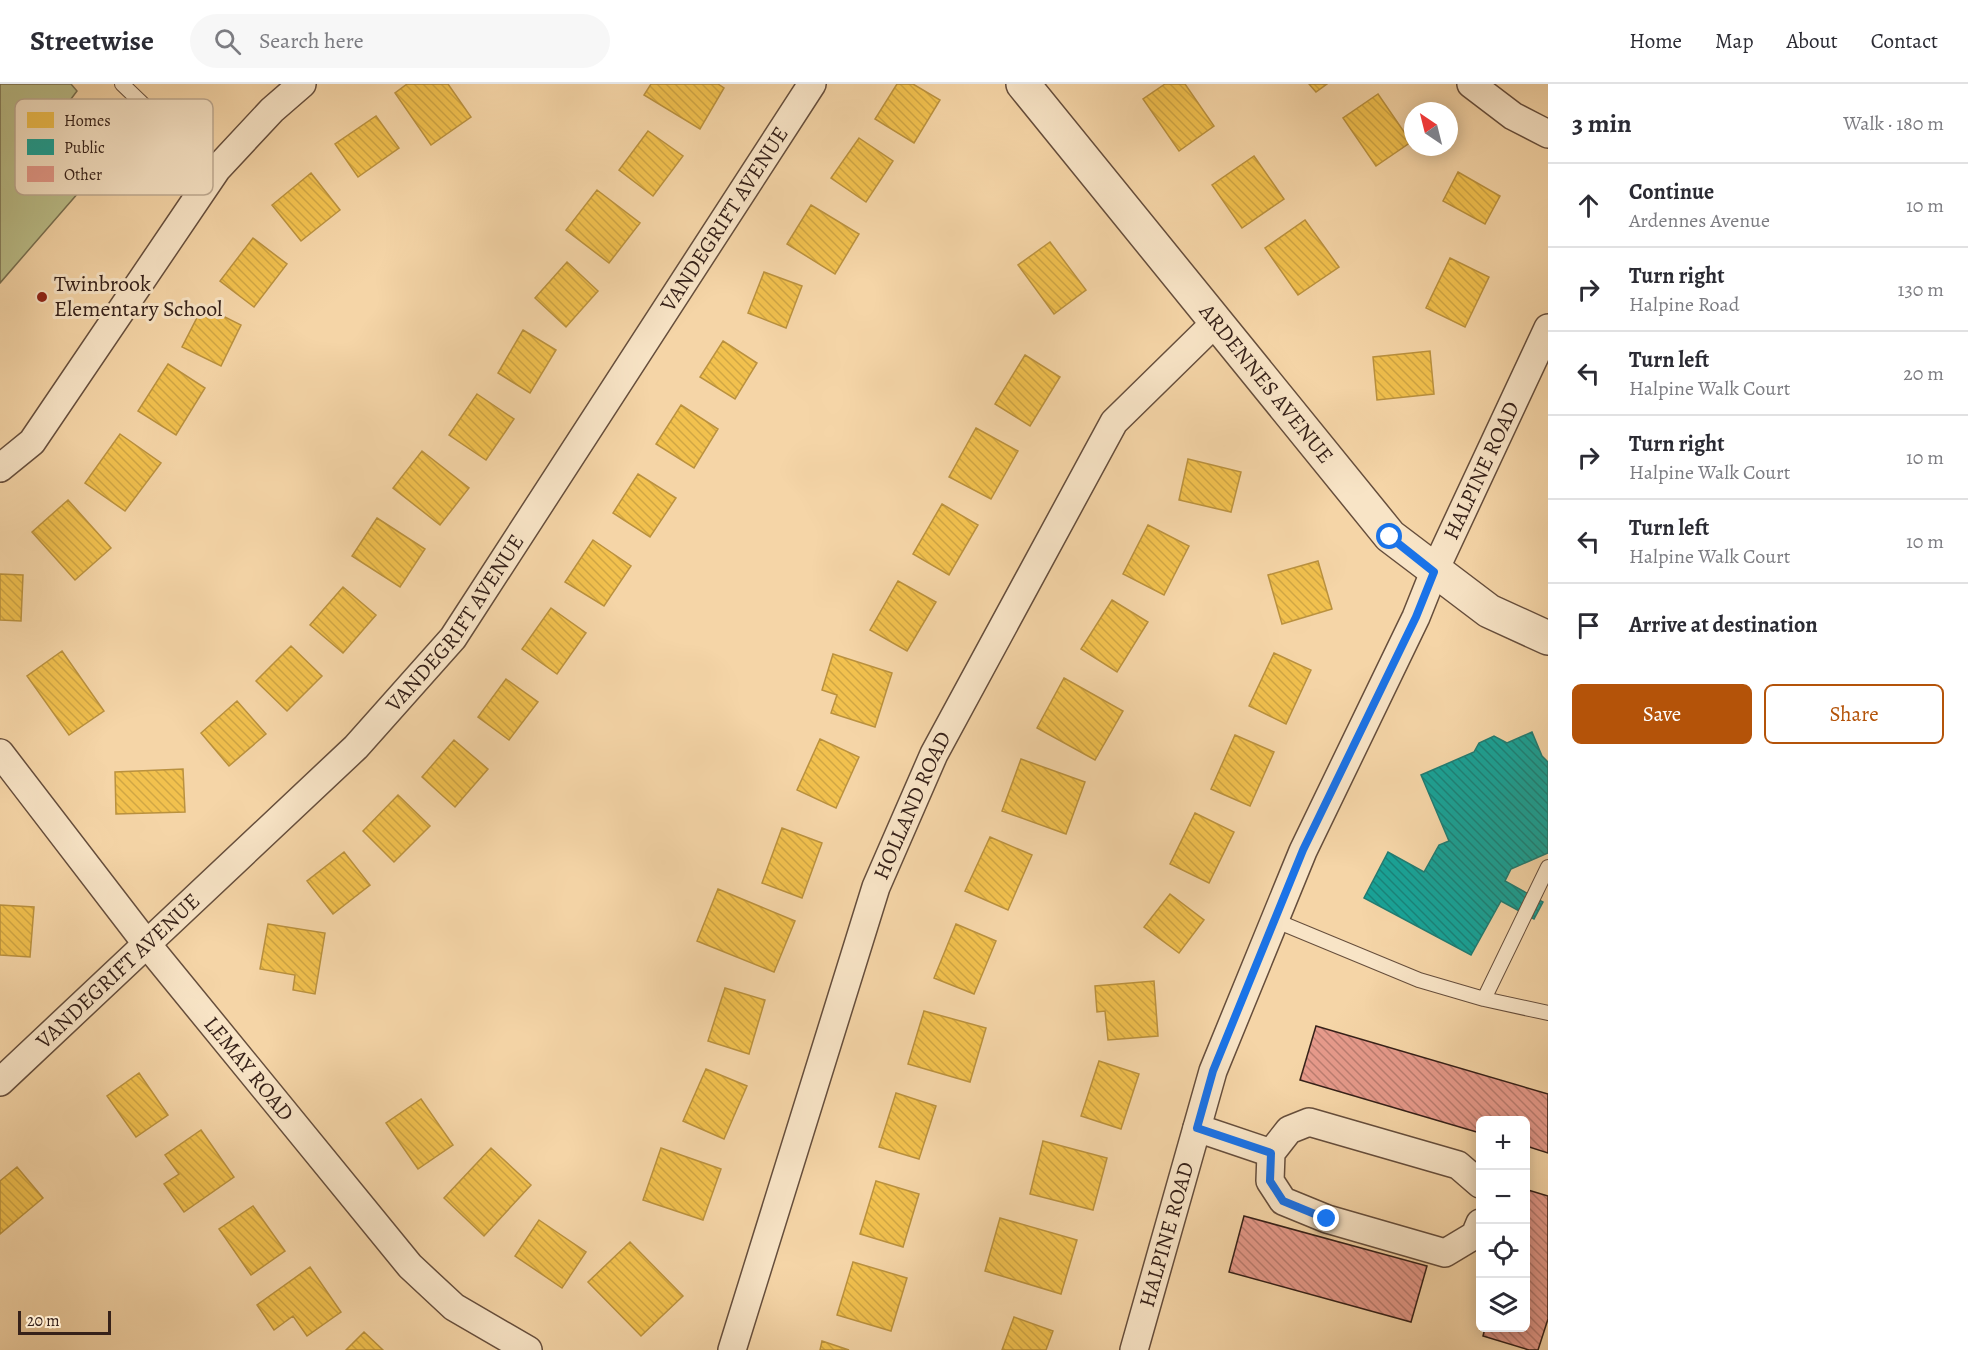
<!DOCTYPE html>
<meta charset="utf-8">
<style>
:root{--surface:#fff;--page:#f7f7f7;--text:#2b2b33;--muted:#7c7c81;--line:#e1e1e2;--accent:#b45309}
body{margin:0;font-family:Alegreya,serif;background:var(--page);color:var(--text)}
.controls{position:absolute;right:18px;bottom:18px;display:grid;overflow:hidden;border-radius:9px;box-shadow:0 3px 15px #0003}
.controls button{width:54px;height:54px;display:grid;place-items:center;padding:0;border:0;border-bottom:2px solid var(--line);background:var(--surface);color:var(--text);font:30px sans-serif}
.compass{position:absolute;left:1404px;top:18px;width:54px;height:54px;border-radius:50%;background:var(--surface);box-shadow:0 3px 15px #0003;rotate:325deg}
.scale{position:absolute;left:18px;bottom:15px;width:93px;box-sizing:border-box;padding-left:6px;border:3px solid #362119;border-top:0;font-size:16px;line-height:21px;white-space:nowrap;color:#362119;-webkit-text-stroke:4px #f8e4c6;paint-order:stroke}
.stop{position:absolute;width:18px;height:18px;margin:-14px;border:4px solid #1a73e8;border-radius:50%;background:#fff}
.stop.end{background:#1a73e8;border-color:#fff;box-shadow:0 2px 6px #0008}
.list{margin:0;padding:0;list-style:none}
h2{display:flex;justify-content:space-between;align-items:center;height:78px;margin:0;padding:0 24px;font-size:26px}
h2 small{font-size:20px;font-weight:400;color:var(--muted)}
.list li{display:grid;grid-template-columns:39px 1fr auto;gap:18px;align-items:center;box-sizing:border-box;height:84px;padding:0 24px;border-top:2px solid var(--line)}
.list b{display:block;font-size:22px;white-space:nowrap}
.list p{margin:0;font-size:20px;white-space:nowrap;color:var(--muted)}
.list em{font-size:20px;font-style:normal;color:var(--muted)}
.actions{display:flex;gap:12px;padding:18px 24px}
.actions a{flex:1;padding:14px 0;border:2px solid var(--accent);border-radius:9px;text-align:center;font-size:21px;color:var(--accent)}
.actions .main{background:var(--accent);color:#fff}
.icon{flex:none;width:33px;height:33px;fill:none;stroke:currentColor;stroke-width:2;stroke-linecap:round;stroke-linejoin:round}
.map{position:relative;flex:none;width:1548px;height:1266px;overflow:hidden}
header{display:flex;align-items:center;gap:36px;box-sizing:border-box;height:84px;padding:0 30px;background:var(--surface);border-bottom:2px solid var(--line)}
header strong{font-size:28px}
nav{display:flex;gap:33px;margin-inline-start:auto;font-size:21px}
.search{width:420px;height:54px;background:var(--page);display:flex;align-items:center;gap:15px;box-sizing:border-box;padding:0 21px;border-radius:33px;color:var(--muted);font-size:22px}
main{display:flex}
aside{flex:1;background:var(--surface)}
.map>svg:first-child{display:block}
.green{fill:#babd88;stroke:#786f50;stroke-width:1.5}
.homes{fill:url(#homes-back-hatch);stroke:#ba913e;stroke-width:1.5}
.public{fill:url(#public-back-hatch);stroke:#207c72;stroke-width:1.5}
.building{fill:url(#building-back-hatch);stroke:#362119;stroke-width:1.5}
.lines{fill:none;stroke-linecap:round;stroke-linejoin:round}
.service-casing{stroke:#664e3c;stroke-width:16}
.minor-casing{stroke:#664e3c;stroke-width:30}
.tertiary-casing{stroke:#664e3c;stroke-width:36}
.service{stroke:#f8e4c6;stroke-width:14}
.minor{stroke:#f8e4c6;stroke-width:27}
.tertiary{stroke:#f8e4c6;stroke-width:33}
.route{stroke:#1a73e8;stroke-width:8}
.poi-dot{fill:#8f2418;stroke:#f8e4c6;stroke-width:2}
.labels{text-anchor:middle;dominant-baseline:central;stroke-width:6;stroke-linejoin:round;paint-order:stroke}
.street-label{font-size:22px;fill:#362119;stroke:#f8e4c6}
.poi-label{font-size:22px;fill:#362119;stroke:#f8e4c6;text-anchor:start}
.key{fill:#f8e4c6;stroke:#beaa92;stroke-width:1.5}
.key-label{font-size:16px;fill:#362119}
</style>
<header>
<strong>Streetwise</strong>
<div class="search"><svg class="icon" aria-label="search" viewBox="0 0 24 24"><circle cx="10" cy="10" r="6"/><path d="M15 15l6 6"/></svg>Search here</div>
<nav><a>Home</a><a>Map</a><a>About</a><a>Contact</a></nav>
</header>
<main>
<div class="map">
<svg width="1548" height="1266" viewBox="0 0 1548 1266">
<defs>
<pattern id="homes-back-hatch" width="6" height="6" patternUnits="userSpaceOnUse" patternTransform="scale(1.5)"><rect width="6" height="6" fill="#f2c14e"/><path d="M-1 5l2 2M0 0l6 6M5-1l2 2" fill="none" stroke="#d0a644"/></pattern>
<pattern id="public-back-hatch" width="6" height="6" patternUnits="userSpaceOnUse" patternTransform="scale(1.5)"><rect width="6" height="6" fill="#17a398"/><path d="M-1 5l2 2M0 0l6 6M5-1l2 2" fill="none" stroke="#16847b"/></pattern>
<pattern id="building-back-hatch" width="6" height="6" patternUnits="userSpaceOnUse" patternTransform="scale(1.5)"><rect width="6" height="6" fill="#e69a8b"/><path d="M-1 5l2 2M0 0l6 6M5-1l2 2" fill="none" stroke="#bb7d71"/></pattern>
</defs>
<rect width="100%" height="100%" fill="#f5d5a7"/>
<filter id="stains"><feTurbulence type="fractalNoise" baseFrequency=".00333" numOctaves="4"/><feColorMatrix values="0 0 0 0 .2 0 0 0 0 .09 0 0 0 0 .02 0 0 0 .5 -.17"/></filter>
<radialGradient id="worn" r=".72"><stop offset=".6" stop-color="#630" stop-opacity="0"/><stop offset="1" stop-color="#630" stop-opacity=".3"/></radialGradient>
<!-- green -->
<path class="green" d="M0,0h71l6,7 -21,28 49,43 -105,121z"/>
<!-- homes -->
<path class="homes" d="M407,0h41l23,33 -40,28 -36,-52z
M651,0h67l6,4 -24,41 -56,-34z
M897,0h16l27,16 -26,43 -39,-24z
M1165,0h20l29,42 -35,25 -36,-52z
M1309,0h18l-11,8z
M1378,10l33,48 -35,24 -33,-48z
M376,32l23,32 -41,29 -23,-33z
M648,47l35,25 -30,40 -34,-26z
M859,54l34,23 -27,41 -35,-24z
M1254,72l30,43 -42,29 -30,-43z
M1458,88l42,24 -15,28 -42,-23z
M311,89l29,37 -39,31 -29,-36z
M597,106l43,33 -31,40 -43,-33z
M811,121l48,29 -24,40 -48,-30z
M1305,136l34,47 -41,28 -33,-47z
M253,154l34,26 -33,43 -34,-26z
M1050,158l36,48 -32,24 -36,-49z
M1450,174l39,19 -24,50 -39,-19z
M567,178l31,29 -32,36 -31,-29z
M764,188l38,14 -16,42 -38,-15z
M203,222l38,19 -20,41 -39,-19z
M523,246l33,20 -26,43 -32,-20z
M723,257l34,22 -22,36 -35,-22z
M1430,267l4,43 -57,6 -4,-43z
M1025,271l35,22 -30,49 -35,-22z
M168,280l37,24 -29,47 -38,-24z
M477,310l37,25 -28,41 -37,-25z
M681,321l37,24 -24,39 -38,-24z
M976,344l42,23 -27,48 -42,-22z
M120,350l41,29 -36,48 -40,-28z
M422,367l47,37 -29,37 -47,-37z
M1188,375l53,13 -10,40 -52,-12z
M638,390l38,24 -26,39 -37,-24z
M68,416l43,48 -36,32 -43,-48z
M942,420l36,21 -29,50 -36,-21z
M377,434l48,31 -25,38 -48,-31z
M1148,441l41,21 -25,49 -41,-21z
M593,456l38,26 -27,40 -39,-24z
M1318,477l14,48 -50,15 -14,-49z
M0,490l23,1 -2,46 -21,-1z
M898,497l38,21 -29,49 -37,-21z
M343,503l33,28 -33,38 -33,-28z
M1112,516l36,22 -31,50 -36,-23z
M551,524l35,25 -29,41 -35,-25z
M291,562l31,30 -35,35 -31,-30z
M62,567l42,60 -35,24 -42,-59z
M1274,569l37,17 -25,54 -37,-18z
M833,570l59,19 -17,54 -44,-14 6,-18 -15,-5z
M1064,594l59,33 -28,49 -58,-32z
M506,595l32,23 -29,38 -31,-23z
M237,617l29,33 -37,32 -28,-33z
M1235,651l39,17 -24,54 -39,-17z
M820,655l39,18 -23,51 -39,-18z
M454,656l34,29 -33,38 -33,-30z
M1021,675l64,23 -19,52 -64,-23z
M183,685l2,43 -69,2 -1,-42z
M398,711l32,31 -36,36 -31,-31z
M1195,729l39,19 -25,51 -39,-19z
M782,744l40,15 -20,55 -40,-15z
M990,753l42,18 -24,55 -43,-19z
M344,768l26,33 -37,29 -26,-33z
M718,805l77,32 -21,51 -77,-31z
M1170,810l34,26 -25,33 -35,-26z
M0,821l34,2 -4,50 -30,-2z
M268,840l57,9 -10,61 -22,-4 2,-15 -35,-6z
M956,840l40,17 -22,53 -40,-16z
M1154,897l4,55 -50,4 -3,-29 -8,1 -2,-26z
M725,904l40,12 -16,54 -41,-13z
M924,927l62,17 -16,54 -62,-18z
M1099,977l40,13 -18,55 -40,-13z
M706,985l41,17 -23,53 -41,-18z
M139,989l29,42 -32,22 -29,-41z
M896,1009l40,13 -17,53 -40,-12z
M421,1015l32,46 -35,24 -32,-46z
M201,1046l33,47 -50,35 -20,-28 15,-10 -14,-19z
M1043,1057l64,17 -14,52 -63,-16z
M491,1064l40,37 -47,51 -40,-38z
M661,1064l60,21 -18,51 -60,-20z
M17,1083l26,31 -43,36v-53z
M876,1097l43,13 -16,53 -43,-13z
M253,1122l32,45 -34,24 -32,-46z
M1000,1134l77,22 -16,54 -76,-23z
M539,1136l47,32 -24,36 -47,-32z
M630,1158l53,54 -42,40 -53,-54z
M853,1178l54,16 -16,53 -54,-16z
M310,1183l31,45 -34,24 -14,-20 -19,14 -17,-25z
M1014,1233l39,14 -7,19h-44z
M364,1248l19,18h-37z
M822,1257l27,9h-29z"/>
<!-- public -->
<path class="public" d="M1532,648l10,24 6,6v91l-37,16 -6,12 38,21 -9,17 -33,-18 -30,54 -107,-57 24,-46 36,20 15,-27 10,-4 -28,-66 53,-23 5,-9 15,-7 13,7z"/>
<!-- building -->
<path class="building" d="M1316,942l232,68v59l-22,-7v-26h-46v13l-180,-53z
M1528,1106l20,6v123l-10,31h-9l-46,-14 2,-8h41v-130z
M1244,1132l183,50 -16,56 -182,-50z"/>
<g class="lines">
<!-- service casing -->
<g class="service-casing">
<path id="service" d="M122,0l75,72 20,13
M1274,836l145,60 65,19 64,14
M1484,915l64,-132"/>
</g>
<!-- minor casing -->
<g class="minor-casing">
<g id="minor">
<path d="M1471,0l42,32 35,18"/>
<path d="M0,384l32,-26 185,-273 55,-59 30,-26"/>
<path id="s1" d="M0,669l146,190 264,323 44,41 74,43"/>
<path id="s2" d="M0,998l356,-335 97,-109 359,-554"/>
<path d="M1197,1044l74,25"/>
<path d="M1480,1100l-22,-19 -149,-43 -20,8 -18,23 -1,28 13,20 44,18 118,34 30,-18 5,-12"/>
<path id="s3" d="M732,1266l144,-463 58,-133 180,-332 102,-100"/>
<path id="s4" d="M1134,1266l79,-279 90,-220 113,-234 18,-45 114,-244"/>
</g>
</g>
<!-- tertiary casing -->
<g class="tertiary-casing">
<g id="tertiary">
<path id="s5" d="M1023,0l367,452 99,75 59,27"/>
</g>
</g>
<!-- service -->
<use href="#service" class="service"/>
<!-- minor -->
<use href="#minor" class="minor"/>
<!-- tertiary -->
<use href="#tertiary" class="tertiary"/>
</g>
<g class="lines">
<!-- route -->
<path class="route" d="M1327,1135l-44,-18 -13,-20 1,-28 -74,-25 16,-57 90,-221 113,-233 18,-45 -44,-35"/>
</g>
<!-- markers -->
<circle class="poi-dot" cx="42" cy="213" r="6"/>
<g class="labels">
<!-- street labels -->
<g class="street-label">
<text stroke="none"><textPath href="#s2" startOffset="1134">VANDEGRIFT AVENUE</textPath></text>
<text stroke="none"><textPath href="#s5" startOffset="386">ARDENNES AVENUE</textPath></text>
<text stroke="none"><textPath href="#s4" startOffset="948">HALPINE ROAD</textPath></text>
<text stroke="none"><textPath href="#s2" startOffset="648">VANDEGRIFT AVENUE</textPath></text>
<text stroke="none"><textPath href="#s3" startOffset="574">HOLLAND ROAD</textPath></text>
<text stroke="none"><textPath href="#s2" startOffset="162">VANDEGRIFT AVENUE</textPath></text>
<text stroke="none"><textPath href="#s1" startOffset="402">LEMAY ROAD</textPath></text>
<text stroke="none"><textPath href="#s4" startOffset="120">HALPINE ROAD</textPath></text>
</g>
<!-- poi labels -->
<g class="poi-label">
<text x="54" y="200">Twinbrook<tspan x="54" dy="25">Elementary School</tspan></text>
</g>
</g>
<!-- legend -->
<rect x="15" y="15" width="198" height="96" rx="9" class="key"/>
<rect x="27" y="28" width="27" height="16" fill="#f2c14e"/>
<rect x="27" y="55" width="27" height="16" fill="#17a398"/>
<rect x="27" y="82" width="27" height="16" fill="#e69a8b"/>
<g class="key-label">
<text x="64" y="42">Homes</text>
<text x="64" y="69">Public</text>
<text x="64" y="96">Other</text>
</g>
<rect width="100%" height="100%" filter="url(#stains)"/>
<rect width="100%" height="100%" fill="url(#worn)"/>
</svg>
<div class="controls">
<button>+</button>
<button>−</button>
<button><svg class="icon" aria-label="locate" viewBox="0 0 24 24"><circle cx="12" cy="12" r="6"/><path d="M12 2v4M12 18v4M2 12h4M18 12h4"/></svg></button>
<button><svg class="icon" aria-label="layers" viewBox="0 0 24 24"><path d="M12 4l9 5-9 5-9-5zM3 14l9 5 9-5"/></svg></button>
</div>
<svg class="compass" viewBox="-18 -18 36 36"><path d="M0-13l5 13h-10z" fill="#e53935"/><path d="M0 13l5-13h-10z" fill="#7c7c81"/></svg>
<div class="scale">20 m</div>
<div class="stop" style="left:1390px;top:453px"></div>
<div class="stop end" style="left:1327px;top:1135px"></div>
</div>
<aside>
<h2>3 min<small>Walk · 180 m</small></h2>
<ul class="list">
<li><svg class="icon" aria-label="ahead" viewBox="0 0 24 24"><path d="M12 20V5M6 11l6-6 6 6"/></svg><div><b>Continue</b><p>Ardennes Avenue</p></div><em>10 m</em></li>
<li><svg class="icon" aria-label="right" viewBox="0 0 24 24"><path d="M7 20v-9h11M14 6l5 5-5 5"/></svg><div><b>Turn right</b><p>Halpine Road</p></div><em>130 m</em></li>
<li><svg class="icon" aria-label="left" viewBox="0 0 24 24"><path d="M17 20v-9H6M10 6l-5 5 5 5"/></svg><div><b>Turn left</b><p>Halpine Walk Court</p></div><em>20 m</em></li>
<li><svg class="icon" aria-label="right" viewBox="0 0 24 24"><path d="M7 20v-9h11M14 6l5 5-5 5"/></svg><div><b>Turn right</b><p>Halpine Walk Court</p></div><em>10 m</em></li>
<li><svg class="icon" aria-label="left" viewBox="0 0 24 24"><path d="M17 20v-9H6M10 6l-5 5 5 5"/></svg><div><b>Turn left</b><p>Halpine Walk Court</p></div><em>10 m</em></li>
<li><svg class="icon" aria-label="arrive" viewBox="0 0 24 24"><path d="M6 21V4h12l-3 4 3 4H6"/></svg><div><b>Arrive at destination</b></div></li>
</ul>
<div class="actions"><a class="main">Save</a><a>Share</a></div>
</aside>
</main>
